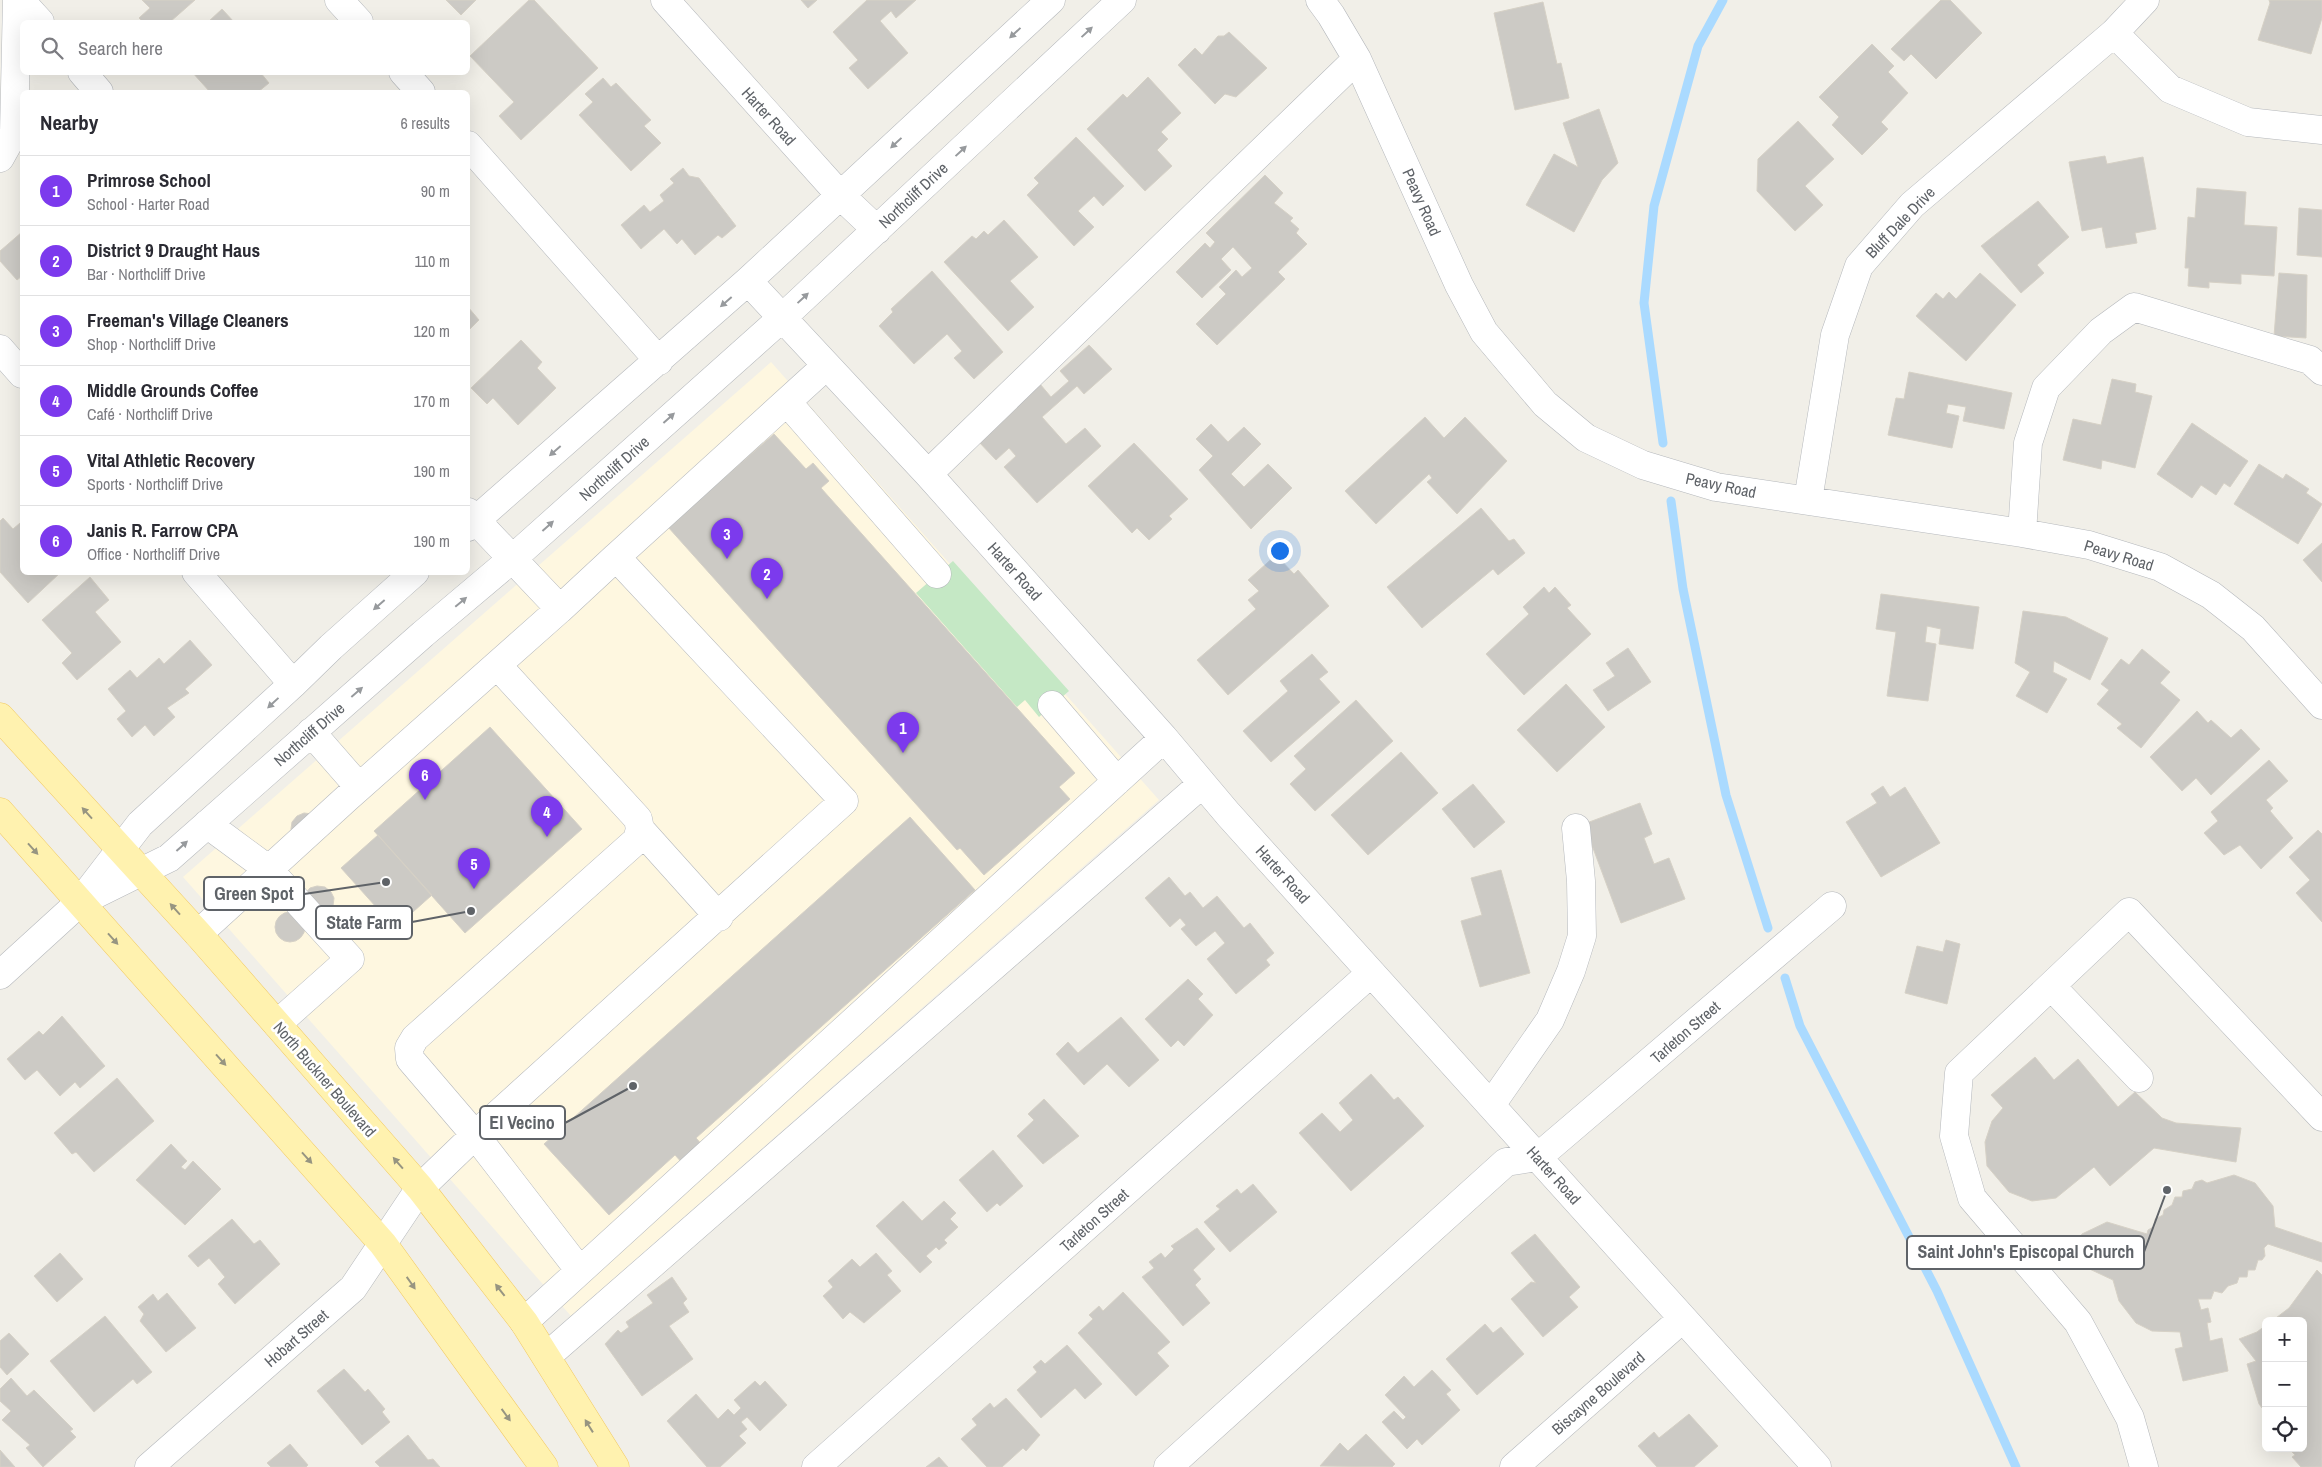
<!DOCTYPE html>
<meta charset="utf-8">
<style>
:root{--surface:#fff;--page:#f2f2f3;--text:#2b2b33;--muted:#7c7c81;--line:#e1e1e2;--accent:#7c3aed}
body{margin:0;font-family:"Archivo Narrow",sans-serif;background:var(--page);color:var(--text)}
.controls{position:absolute;right:15px;bottom:15px;display:grid;overflow:hidden;border-radius:8px;box-shadow:0 5px 20px #0002}
.controls button{width:45px;height:45px;display:grid;place-items:center;padding:0;border:0;border-bottom:1px solid var(--line);background:var(--surface);color:var(--text);font:25px sans-serif}
.you{position:absolute;left:1279px;top:550px;width:18px;height:18px;margin:-12px;border:4px solid #fff;border-radius:50%;background:#1a73e8;box-shadow:0 0 0 8px #1a73e833}
.badge{display:grid;place-items:center;width:32px;height:32px;border-radius:50%;background:var(--accent);color:#fff;font-size:16px;font-weight:700}
.pin{position:absolute;translate:-50% -41px;filter:drop-shadow(0 1px 2px #0008)}
.pin::after{content:'';position:absolute;top:26px;width:18px;height:15px;background:inherit;clip-path:polygon(0 0,100% 0,50% 100%)}
.list{margin:0;padding:0;list-style:none}
h2{display:flex;justify-content:space-between;align-items:center;height:65px;margin:0;padding:0 20px;font-size:21px}
h2 small{font-size:16px;font-weight:400;color:var(--muted)}
.list li{display:grid;grid-template-columns:32px 1fr auto;gap:15px;align-items:center;box-sizing:border-box;height:70px;padding:0 20px;border-top:1px solid var(--line)}
.list b{display:block;font-size:19px;white-space:nowrap}
.list p{margin:0;font-size:16px;white-space:nowrap;color:var(--muted)}
.list em{font-size:16px;font-style:normal;color:var(--muted)}
.icon{flex:none;width:28px;height:28px;fill:none;stroke:currentColor;stroke-width:2;stroke-linecap:round;stroke-linejoin:round}
.map{position:relative;flex:none;width:2322px;height:1467px;overflow:hidden}
.search{position:absolute;background:var(--surface);box-shadow:0 5px 20px #0002;left:20px;top:20px;width:450px;height:55px;display:flex;align-items:center;gap:12px;box-sizing:border-box;padding:0 18px;border-radius:8px;color:var(--muted);font-size:19px}
.panel{position:absolute;background:var(--surface);box-shadow:0 5px 20px #0002;left:20px;top:90px;width:450px;height:485px;border-radius:8px}
.map>svg:first-child{display:block}
.commercial{fill:#fef7e0}
.green{fill:#c5e8c5}
.lines{fill:none;stroke-linecap:round;stroke-linejoin:round}
.stream{stroke:#aadaff;stroke-width:9}
.building{fill:#cccac5;stroke:#d6d1c6}
.minor-casing{stroke:#b5b8bc;stroke-width:29}
.major-casing{stroke:#f2c960;stroke-width:29}
.minor{stroke:#fff;stroke-width:28}
.major{stroke:#fff2af;stroke-width:28}
.oneway{fill:#979a9d}
.oneway2{fill:#979581}
.labels{text-anchor:middle;dominant-baseline:central;stroke-width:5;stroke-linejoin:round;paint-order:stroke}
.street-label{font-size:16px;fill:#5f6368;stroke:#fff}
.leader{fill:none;stroke:#5f6368;stroke-width:2}
.callout-dot{fill:#5f6368;stroke:#fff;stroke-width:2}
.callout{fill:#fff;stroke:#5f6368;stroke-width:2}
.callout-label{font-size:18px;text-anchor:middle;font-weight:bold;fill:#5f6368}
</style>
<div class="map">
<svg width="2322" height="1467" viewBox="0 0 2322 1467">
<rect width="100%" height="100%" fill="#f1efe8"/>
<!-- commercial -->
<path class="commercial" d="M771,362l388,438 -588,516 -388,-439z"/>
<!-- green -->
<path class="green" d="M953,561l116,130 -30,26 -14,-17 -8,7 -101,-114z"/>
<g class="lines">
<!-- stream -->
<path class="stream" d="M1663,443l-19,-140 10,-97 44,-160 25,-46
M1671,501l12,88 43,206 42,133
M1785,978l15,48 137,265 79,176"/>
</g>
<!-- building -->
<path class="building" d="M142,0h53l-25,22h-27l-4,-4 11,-10z
M446,0h30l-15,15z
M529,0h5l64,68 -77,72 -22,-24 15,-14 -44,-46z
M801,0h16l-9,8z
M867,0h49l-20,18 -5,-7 -11,10 28,32 -40,36 -19,-21 9,-8 -25,-28z
M1941,0h9l32,33 -46,46 -25,-25 -7,7 -13,-12z
M2269,0h53v18l-11,36 -53,-14 12,-37z
M1543,2l14,62 4,-1 8,35 -54,12 -21,-97z
M222,9l12,13h-26z
M1229,32l38,36 -31,29 -11,-3 -10,10 -37,-39 17,-17 7,7 16,-19h6z
M1872,44l22,22 -6,6 20,21 -27,29 7,7 -26,26 -30,-30 7,-8 -20,-20z
M192,72h68l9,11 -11,9h-48z
M1148,77l33,36 -20,19 7,7 -11,11 15,16 -27,25 -58,-62 36,-35 4,4z
M603,78l8,9 5,-4 35,37 -7,6 17,17 -30,28 -52,-56 14,-13 -8,-8z
M1599,109l19,54 -16,17 -28,52 -48,-27 28,-51 24,13 -15,-44z
M1798,121l36,38 -29,27 18,19 -28,26 -38,-40 1,-32z
M1076,137l48,49 -21,20 -9,-10 -16,15 16,16 -20,19 -47,-51 12,-12 -5,-5z
M2105,156l2,8 36,-7 13,72 -21,4 2,10 -31,5 -4,-21 -20,4 -13,-69z
M683,168l6,8 10,2 37,48 -14,12 -4,-3 -23,20 -13,-16 -5,5 -13,-15 -23,20 -20,-24 23,-20 6,7 14,-11 -4,-6 14,-12 -4,-4z
M1265,175l18,18 -9,10 19,15 -3,3 9,8 -3,4 11,11 -29,28 7,7 -68,66 -21,-21 30,-30 -7,-7 17,-17 6,7 10,-9 -19,-21 -12,12 10,11 -29,28 -26,-26 29,-29 5,5 5,-6 -9,-9z
M2197,188l49,4 -2,33 33,2 -3,49 -33,-2v10l-32,-2v6l-21,-2 1,-18h-4l3,-51 7,1z
M2038,201l31,36 -32,28 7,8 -23,20 -40,-47z
M2299,208l23,2v47l-25,-2z
M1004,220l34,37 -28,24 24,26 -26,24 -64,-69 28,-26 4,3 8,-8 4,4z
M22,232v44l-5,4 -17,-19v-10z
M932,271l71,81 -29,27 -20,-21 8,-7 -15,-17 -33,30 -35,-38 14,-14 -2,-3z
M1980,273l36,32 -50,56 -50,-45 20,-23 7,6 6,-7 7,7z
M2279,273l28,2 -1,63 -32,-2z
M468,307l11,13 -11,11z
M521,340l21,22 -5,6 19,20 -38,37 -25,-27 -6,6 -16,-16z
M1089,345l23,24 -28,25 -7,-8 -35,31 24,27 19,-16 16,18 -64,57 -33,-36 12,-11 -7,-8 -13,12 -18,-19 62,-57 11,13 18,-16 -9,-10z
M1909,372l103,21 -8,36 -41,-8 3,-14 -18,-3 -2,9 13,3 -7,32 -64,-13 8,-37 8,1z
M2112,379l24,5 -1,8 17,4 -17,72 -33,-8 -1,9 -38,-9 10,-41 28,6z
M1425,417l19,21 21,-21 42,44 -50,53 -30,-32 5,-4 -3,-4 -53,50 -31,-33z
M2192,423l56,38 -18,26 -6,-4 -8,12 -15,-10 -9,13 -35,-24z
M1211,424l17,18 16,-15 17,17 -30,30 13,13 24,-23 24,24 -41,41 -52,-59 14,-14 -17,-17z
M774,434l32,35 7,-6 16,18 -8,7 254,285 -16,14 11,12 -86,76 -24,-27 -3,2 -289,-323z
M1134,443l54,56 -19,17 3,3 -23,21 -12,-12 -5,5 -44,-47z
M2259,464l24,15 3,-5 23,15 -3,4 16,11 -24,40 -64,-40z
M1481,508l28,33 5,-2 11,14 -27,22 -5,-6 -71,59 -35,-41z
M3,518l10,11 7,-6 2,3v46h39l-33,31 -28,-31v-51z
M2322,543v39l-19,-22z
M1276,555l18,19 4,-4 31,36 -101,89 -31,-35 59,-51 -8,-9 11,-9 -11,-11z
M90,577l19,23 -14,12 26,30 -44,38 -15,-17 10,-10 -30,-33z
M1544,587l5,6 6,-6 16,18 -4,3 24,26 -67,61 -38,-41 43,-40 -6,-7z
M1881,594l98,13 -6,42 -34,-5 2,-15 -14,-3 -2,16 11,2 -8,57 -41,-5 9,-64 -20,-3z
M2023,611l43,6 42,21 -18,42 -36,-19 -1,11 14,7 -20,34 -31,-17 14,-24 -15,-9z
M190,640l22,25 -27,24 4,4 -22,15 8,9 -21,19 -9,-11 -13,12 -15,-18 9,-8 -18,-22 22,-19 7,8 22,-20 5,6z
M1628,648l23,34 -43,29 -15,-21 22,-14 -9,-13z
M2142,649l28,23 -10,11 20,17 -39,48 -24,-20 5,-4 -25,-20 12,-14 -8,-6 20,-25 8,6z
M1312,654l16,18 -9,7 21,23 -69,60 -28,-31 45,-40 -8,-10z
M1566,684l39,43 -48,45 -40,-42z
M1356,700l37,41 -78,70 -25,-27 16,-15 -12,-13z
M2197,711l11,12 3,-3 20,18 10,-9 19,20 -49,46 -15,-17 -14,13 -32,-34z
M490,727l92,102 -117,104 -91,-102z
M1401,752l37,41 -70,62 -37,-40z
M2269,760l19,21 -22,19 7,8 -3,3 23,27 -32,31 -21,-24 -16,10 -20,-22 14,-12 -7,-9z
M1473,784l32,38 -31,26 -32,-39z
M1883,786l7,11 15,-10 35,56 -59,34 -35,-55 31,-19 -6,-9z
M1640,803l12,31 -8,4 10,26 15,-6 16,41 -64,24 -37,-99z
M304,813l8,1 -18,23 -3,-8 1,-7 5,-6z
M910,817l65,73 -279,248 8,9 -20,18 -9,-10 -66,60 -65,-71z
M2318,830l4,4v88l-26,-29 14,-13 -21,-23z
M378,835l54,60 -37,33 -54,-60z
M1501,870l29,103 -50,14 -19,-66 21,-6 -11,-37z
M1169,877l16,19 5,-4 13,16 14,-12 27,32 6,-5 24,30 -8,7 4,5 -34,29 -29,-35 18,-16 -10,-12 -19,15 -15,-17 5,-4 -6,-7 -10,9 -25,-29z
M317,886l8,1 6,5 3,6 -1,8 -5,6 -7,3 -16,-21 5,-6z
M275 927a15 15 0 1 1 30 0a15 15 0 1 1-30 0Z
M1946,940l14,4 -13,60 -42,-11 12,-47 26,6z
M1188,979l15,15 -5,5 15,16 -29,31 -6,-6 -7,7 -26,-28z
M62,1016l43,50 -25,22 -5,-6 -15,14 -23,-26 -12,10 -18,-21 32,-28 4,4z
M1121,1017l38,43 -30,27 -22,-23 -23,21 -28,-31 12,-12 10,11z
M2035,1057l19,23 24,-21 40,48 17,-15 27,26 14,5 65,5 -5,34 -82,-14 -44,38 -16,-19 -38,31 -24,3 -23,-9 -22,-26 -2,-24 7,-21 11,-13 -12,-13z
M1371,1074l23,26 4,-3 26,29 -73,65 -52,-58 23,-20 18,19 13,-12 -14,-17z
M117,1078l37,43 -60,51 -18,-20 -4,2 -18,-21z
M1044,1099l35,37 -36,28 -26,-28 17,-16 -6,-6z
M171,1144l16,17 -6,6 4,3 8,-9 28,28 -36,36 -49,-45z
M993,1150l30,36 -23,20 -3,-3 -10,9 -28,-32z
M2234,1175l21,8 18,23 2,21 47,16v19l-54,-18 -4,4 1,8 -3,4h-4l-3,10h-7l-1,7h-8l-2,6 -9,3 -6,7 -8,-2 -3,8h-13l3,11 7,-2 3,14 -4,1 3,18 12,-3 6,33 -45,10 -8,-32 8,-2 -3,-15 -28,-1 -16,-8 -17,-22 -6,-21 -32,-15 -5,-9v-12l6,-10 25,-12 40,12 1,-4 7,-4v-7l8,-4 1,-5 8,-5 3,-8h7l1,-6 9,-2 3,-7 7,-2 5,3z
M1253,1184l24,28 -47,40 -26,-30 16,-13 -4,-3 21,-17 4,5z
M903,1201l19,20 22,-20 12,12 -6,6 8,8 -14,13 3,3 -8,7 -3,-3 -10,9 6,6 -12,11 -44,-47z
M232,1219l22,25 6,-4 20,24 -45,40 -17,-20 7,-7 -16,-19 -11,9 -10,-11z
M1197,1228l18,21 -22,21 8,9 -6,6 15,18 -27,23 -41,-49 12,-9 -5,-6 12,-9 4,5 9,-9 -3,-3z
M1535,1234l45,53 -11,10 9,10 -35,30 -32,-38 20,-17 5,1 -25,-30z
M60,1253l23,26 -26,23 -23,-26z
M876,1253l16,18 -5,4 14,16 -37,32 -14,-11 -7,7 -20,-23 10,-9 -5,-6 24,-22 8,8z
M2317,1270l5,5v192h-21l-9,-10 3,-2 -7,-7h15v-127h-31l17,-13z
M672,1277l15,22 -4,4 6,9 -20,14 24,33 -51,37 -37,-52 13,-14 3,3 8,-6 -3,-5 27,-19 -6,-8z
M1123,1292l47,50 -13,11 12,13 -33,30 -58,-63 15,-14 -4,-4 10,-9 4,5z
M167,1293l29,35 -30,24 -26,-31 4,-7 -6,-7 15,-13 5,7z
M105,1316l47,56 -15,12 -4,-5 -39,33 -44,-51z
M1485,1324l8,9 8,-6 23,27 -47,41 -31,-36z
M2266,1325v88l-7,-9 -12,-40 9,-3 -17,-22 18,-7z
M9,1333l20,21 -22,21 -7,-8v-26z
M1067,1345l35,39 -17,15 -10,-11 -34,30 -24,-28 20,-18 -4,-5 8,-7 4,4z
M344,1369l21,23 3,-3 17,20 -3,3 8,10 -28,23 -45,-54z
M1432,1370l19,20 -5,4 14,16 -38,35 -5,-6 -10,10 -25,-27 12,-11 9,9 3,-3 -21,-22 19,-19 10,11z
M11,1378l16,18 7,-6 39,39 -3,2 6,6 -33,30 -17,-19 4,-3 -28,-25 9,-9 -11,-10v-12z
M755,1381l5,5 5,-5 22,24 -27,26 -13,-14 -6,5 6,7 -8,7 7,7 -26,24h-13l-40,-46 29,-27 22,25 10,-10 6,6 7,-7 -7,-8z
M1006,1398l34,37 -14,16 -3,-3 -21,19h-15l-26,-28 16,-14 -5,-6 18,-16 4,5z
M1689,1414l29,32 -24,21h-37l-19,-21 16,-14 5,6z
M1366,1434l29,30 -3,3 -72,-1 20,-23 8,8z
M408,1435l20,25 5,-1 7,8h-60l-5,-5z
M290,1444l18,21 -2,2h-35l-4,-4z
M0,1450l15,17h-15z
M939,1457l9,10h-22z"/>
<g class="lines">
<!-- minor casing -->
<g class="minor-casing">
<path id="minor" d="M20,0l20,22
M339,0l20,22
M665,0l175,195 37,35
M1320,0l11,15 26,44 102,226 25,47 61,72 41,34 57,27 73,22 306,46 67,12 71,22 51,28 42,33 69,77
M2114,33l56,56 78,33 74,8
M82,72l17,20
M403,72l18,20
M468,145l191,216
M0,158l14,-25 3,-133
M748,281l180,193 236,264 64,76 589,653
M0,349l22,25
M787,402l150,172
M928,474l429,-415
M1808,500l27,-165 24,-69 53,-61 202,-172 31,-33
M468,527l280,-246 303,-281
M2022,533l6,-90 18,-55 55,-57 33,-24 176,53 12,11
M616,557l210,-191
M196,572l97,112
M497,665l141,154 2,10 -3,11 -222,198 -6,10 1,11 65,76 105,136
M1052,705l65,76
M311,732l48,55
M207,824l61,45 82,90 -73,65
M640,829l79,88
M80,902l89,-44 254,-224 89,-75 271,-242 339,-317
M198,934l149,-136 213,-189
M0,975l80,-73 60,-78 153,-140 38,-37 84,-75
M2051,986l88,92
M1491,1105l59,-85 21,-49 11,-35 -1,-55 -5,-53
M524,1322l640,-584
M547,1356l655,-572
M149,1467l204,-179 67,-100 55,-53 369,-334 -228,-244 -56,52 -92,-97
M816,1467l555,-494
M1168,1467l338,-305 32,-5 294,-251
M1514,1467l168,-148
M2144,1467l-14,-49 -52,-96 -106,-124 -18,-62 5,-63 170,-161 193,205"/>
</g>
<!-- major casing -->
<g class="major-casing">
<path id="major" d="M0,717l198,217 222,254 104,134 91,145
M0,812l383,432 161,223"/>
</g>
<!-- minor -->
<use href="#minor" class="minor"/>
<!-- major -->
<use href="#major" class="major"/>
</g>
<!-- one-way arrows -->
<defs><path id="oneway-solid" d="M-6-.8H1V-3.2L6.5 0L1 3.2V.8H-6Z" transform="scale(1.25)"/></defs>
<g class="oneway">
<use href="#oneway-solid" transform="translate(1087 32) rotate(-43)"/>
<use href="#oneway-solid" transform="translate(1015 33) rotate(137)"/>
<use href="#oneway-solid" transform="translate(896 143) rotate(137)"/>
<use href="#oneway-solid" transform="translate(961 151) rotate(-43)"/>
<use href="#oneway-solid" transform="translate(803 298) rotate(-43)"/>
<use href="#oneway-solid" transform="translate(726 302) rotate(139)"/>
<use href="#oneway-solid" transform="translate(669 418) rotate(-42)"/>
<use href="#oneway-solid" transform="translate(555 451) rotate(139)"/>
<use href="#oneway-solid" transform="translate(548 526) rotate(-42)"/>
<use href="#oneway-solid" transform="translate(461 602) rotate(-40)"/>
<use href="#oneway-solid" transform="translate(379 605) rotate(139)"/>
<use href="#oneway-solid" transform="translate(357 692) rotate(-41)"/>
<use href="#oneway-solid" transform="translate(273 703) rotate(137)"/>
<use href="#oneway-solid" transform="translate(182 846) rotate(-42)"/>
</g>
<g class="oneway2">
<use href="#oneway-solid" transform="translate(87 813) rotate(-132)"/>
<use href="#oneway-solid" transform="translate(33 849) rotate(48)"/>
<use href="#oneway-solid" transform="translate(175 909) rotate(-132)"/>
<use href="#oneway-solid" transform="translate(113 939) rotate(48)"/>
<use href="#oneway-solid" transform="translate(221 1060) rotate(48)"/>
<use href="#oneway-solid" transform="translate(307 1158) rotate(48)"/>
<use href="#oneway-solid" transform="translate(398 1163) rotate(-131)"/>
<use href="#oneway-solid" transform="translate(411 1283) rotate(55)"/>
<use href="#oneway-solid" transform="translate(500 1290) rotate(-128)"/>
<use href="#oneway-solid" transform="translate(506 1415) rotate(54)"/>
<use href="#oneway-solid" transform="translate(589 1426) rotate(-122)"/>
</g>
<g class="labels">
<!-- street labels -->
<g class="street-label">
<text transform="translate(769 116) rotate(48)">Harter Road</text>
<text transform="translate(913 195) rotate(-43)">Northcliff Drive</text>
<text transform="translate(1422 202) rotate(66)">Peavy Road</text>
<text transform="translate(1900 222) rotate(-46)">Bluff Dale Drive</text>
<text transform="translate(614 468) rotate(-42)">Northcliff Drive</text>
<text transform="translate(1721 485) rotate(12)">Peavy Road</text>
<text transform="translate(2119 555) rotate(17)">Peavy Road</text>
<text transform="translate(1015 571) rotate(48)">Harter Road</text>
<text transform="translate(309 734) rotate(-41)">Northcliff Drive</text>
<text transform="translate(1283 874) rotate(48)">Harter Road</text>
<text transform="translate(1685 1032) rotate(-41)">Tarleton Street</text>
<text transform="translate(325 1079) rotate(49)">North Buckner Boulevard</text>
<text transform="translate(1554 1175) rotate(48)">Harter Road</text>
<text transform="translate(1094 1220) rotate(-42)">Tarleton Street</text>
<text transform="translate(296 1338) rotate(-41)">Hobart Street</text>
<text transform="translate(1598 1393) rotate(-41)">Biscayne Boulevard</text>
</g>
</g>
<!-- callouts -->
<path class="leader" d="M386 882L304 894M471 911L412 922M633 1086L565 1123M2167 1190L2144 1252"/>
<g class="callout-dot">
<circle cx="386" cy="882" r="5"/>
<circle cx="471" cy="911" r="5"/>
<circle cx="633" cy="1086" r="5"/>
<circle cx="2167" cy="1190" r="5"/>
</g>
<g class="callout">
<rect x="204" y="877" width="100" height="33" rx="5"/>
<rect x="316" y="906" width="96" height="33" rx="5"/>
<rect x="480" y="1106" width="85" height="33" rx="5"/>
<rect x="1907" y="1236" width="237" height="33" rx="5"/>
</g>
<g class="callout-label">
<text x="254" y="900">Green Spot</text>
<text x="364" y="929">State Farm</text>
<text x="522" y="1129">El Vecino</text>
<text x="2026" y="1258">Saint John's Episcopal Church</text>
</g>
</svg>
<div class="controls">
<button>+</button>
<button>−</button>
<button><svg class="icon" aria-label="locate" viewBox="0 0 24 24"><circle cx="12" cy="12" r="6"/><path d="M12 2v4M12 18v4M2 12h4M18 12h4"/></svg></button>
</div>
<div class="you"></div>
<div class="pin badge" style="left:903px;top:753px">1</div>
<div class="pin badge" style="left:767px;top:599px">2</div>
<div class="pin badge" style="left:727px;top:559px">3</div>
<div class="pin badge" style="left:547px;top:837px">4</div>
<div class="pin badge" style="left:474px;top:889px">5</div>
<div class="pin badge" style="left:425px;top:800px">6</div>
<div class="search"><svg class="icon" aria-label="search" viewBox="0 0 24 24"><circle cx="10" cy="10" r="6"/><path d="M15 15l6 6"/></svg>Search here</div>
<section class="panel">
<h2>Nearby<small>6 results</small></h2>
<ul class="list">
<li><span class="badge">1</span><div><b>Primrose School</b><p>School · Harter Road</p></div><em>90 m</em></li>
<li><span class="badge">2</span><div><b>District 9 Draught Haus</b><p>Bar · Northcliff Drive</p></div><em>110 m</em></li>
<li><span class="badge">3</span><div><b>Freeman's Village Cleaners</b><p>Shop · Northcliff Drive</p></div><em>120 m</em></li>
<li><span class="badge">4</span><div><b>Middle Grounds Coffee</b><p>Café · Northcliff Drive</p></div><em>170 m</em></li>
<li><span class="badge">5</span><div><b>Vital Athletic Recovery</b><p>Sports · Northcliff Drive</p></div><em>190 m</em></li>
<li><span class="badge">6</span><div><b>Janis R. Farrow CPA</b><p>Office · Northcliff Drive</p></div><em>190 m</em></li>
</ul>
</section>
</div>
